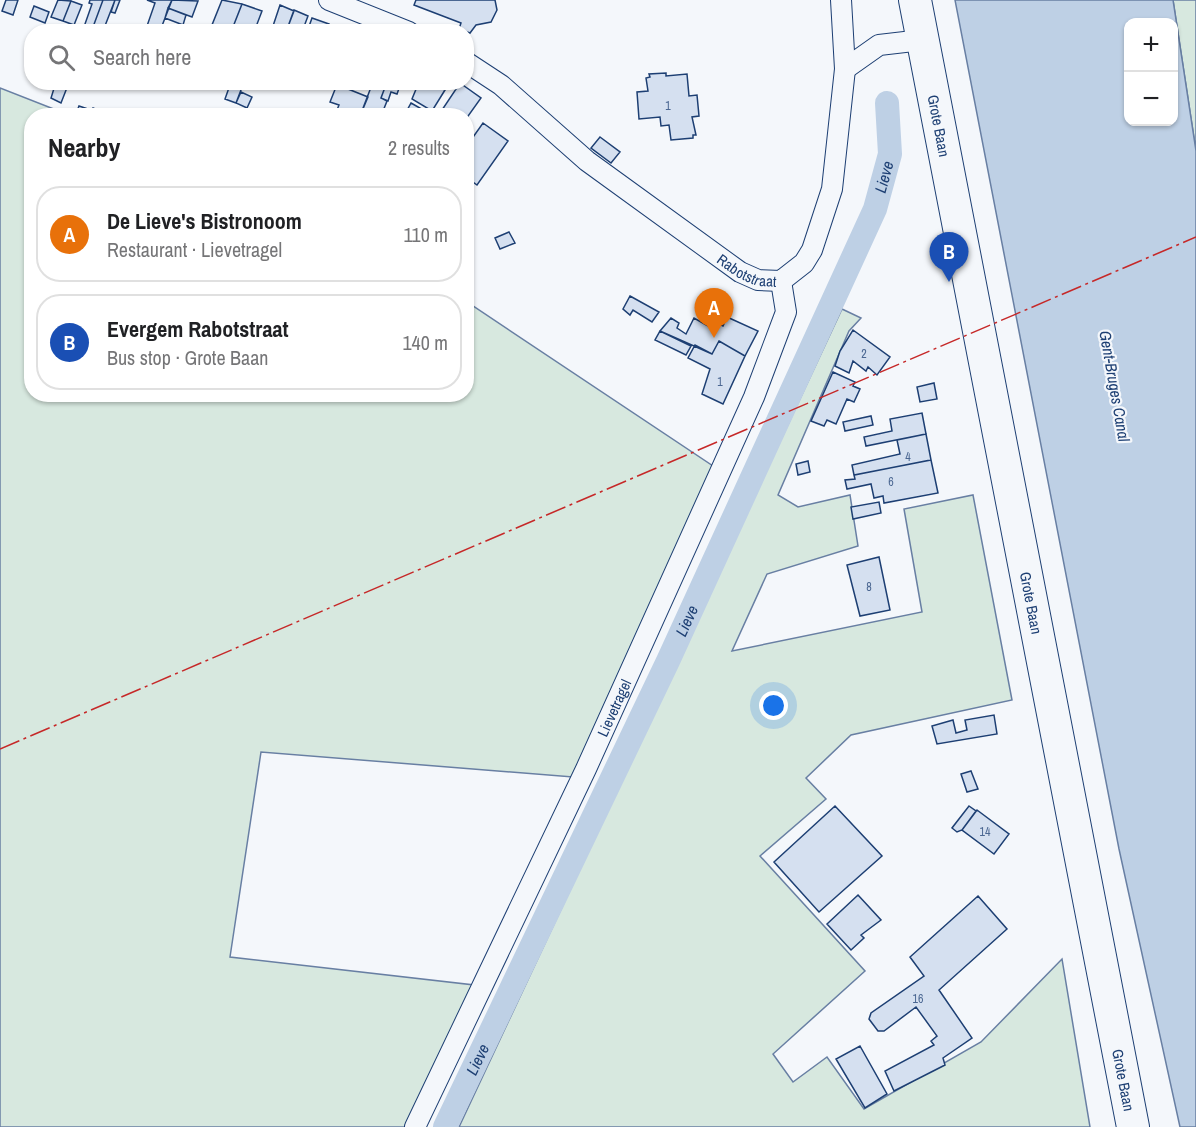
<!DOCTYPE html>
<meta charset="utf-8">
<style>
:root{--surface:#fff;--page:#f6f6f6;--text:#202124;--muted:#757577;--line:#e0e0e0;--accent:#0f766e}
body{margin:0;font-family:"Archivo Narrow",sans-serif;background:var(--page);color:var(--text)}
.controls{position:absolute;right:18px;top:18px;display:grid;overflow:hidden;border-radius:12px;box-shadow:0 2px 4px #0004}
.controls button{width:54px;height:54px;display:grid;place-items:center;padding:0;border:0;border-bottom:2px solid var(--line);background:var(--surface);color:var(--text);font:30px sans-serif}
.you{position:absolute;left:774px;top:706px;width:21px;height:21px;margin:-15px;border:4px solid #fff;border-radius:50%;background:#1a73e8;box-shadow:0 0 0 9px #1a73e833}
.badge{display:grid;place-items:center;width:39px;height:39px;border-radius:50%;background:var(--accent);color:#fff;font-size:20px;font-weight:700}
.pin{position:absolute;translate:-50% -50px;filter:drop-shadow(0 2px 3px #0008)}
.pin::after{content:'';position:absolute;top:32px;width:21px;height:18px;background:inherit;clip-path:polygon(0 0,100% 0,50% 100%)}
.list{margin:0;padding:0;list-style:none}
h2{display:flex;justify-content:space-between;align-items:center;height:78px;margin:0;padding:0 24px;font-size:26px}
h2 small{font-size:20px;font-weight:400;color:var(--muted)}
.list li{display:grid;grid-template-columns:39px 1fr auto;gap:18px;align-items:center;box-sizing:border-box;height:96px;margin:0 12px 12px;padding:0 12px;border:2px solid var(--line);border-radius:24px}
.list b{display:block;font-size:22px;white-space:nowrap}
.list p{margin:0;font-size:20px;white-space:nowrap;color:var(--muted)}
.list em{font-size:20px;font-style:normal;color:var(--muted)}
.icon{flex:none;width:33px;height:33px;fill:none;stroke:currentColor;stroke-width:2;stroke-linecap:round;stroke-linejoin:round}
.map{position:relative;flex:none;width:1196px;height:1127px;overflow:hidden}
.search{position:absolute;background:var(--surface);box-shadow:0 2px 4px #0004;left:24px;top:24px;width:450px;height:66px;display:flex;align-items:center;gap:15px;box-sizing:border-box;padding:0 21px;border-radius:24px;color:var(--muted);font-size:22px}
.panel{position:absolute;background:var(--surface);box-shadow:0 2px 4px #0004;left:24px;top:108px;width:450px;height:294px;border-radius:24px}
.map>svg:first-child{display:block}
.green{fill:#d7e8df;stroke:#687fa3;stroke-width:1.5}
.water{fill:#bed0e5;stroke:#687fa3;stroke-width:1.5;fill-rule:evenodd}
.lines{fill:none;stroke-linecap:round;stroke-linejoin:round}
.canal{stroke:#bed0e5;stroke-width:24}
.building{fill:#d5e0f0;stroke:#1d3f73;stroke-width:1.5}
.street-casing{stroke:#1d3f73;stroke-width:22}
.primary-casing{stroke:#1d3f73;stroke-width:34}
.street{stroke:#f4f7fb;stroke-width:20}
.primary{stroke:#f4f7fb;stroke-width:32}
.power{stroke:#c62828;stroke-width:1.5;stroke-dasharray:21 4.5 3 4.5;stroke-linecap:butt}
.labels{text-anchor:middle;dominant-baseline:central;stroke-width:4.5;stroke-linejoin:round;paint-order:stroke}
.number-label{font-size:12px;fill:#4b6792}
.street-label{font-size:15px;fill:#1d3f73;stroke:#f4f7fb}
.water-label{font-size:16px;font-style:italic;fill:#1d3f73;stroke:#f4f7fb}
</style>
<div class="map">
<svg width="1196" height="1127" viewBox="0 0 1196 1127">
<rect width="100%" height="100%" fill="#f4f7fb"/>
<!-- green -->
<path class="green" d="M1173,0h23v151z
M0,88l69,27 -37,1v278h434l1,-92 246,164 -140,311 -312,-25 -31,205 244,28 -66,142h-408z
M842,309l19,9 -12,13 -71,164 20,12 52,-12 8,51 -91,28 -35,77 190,-39 -18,-103 69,-14 39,205 -161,35 -45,43 20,21 -66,57 105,115 -92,83 20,28 34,-25 37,52 117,-67 81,-83 28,168h-631z"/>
<!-- water -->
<path class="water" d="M955,0h218l23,151v976h-16l-61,-278zM1128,22h46v100h-46z"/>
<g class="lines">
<!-- canal -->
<path class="canal" id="s1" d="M445,1127l223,-466 207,-452 15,-55 -3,-51"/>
</g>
<!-- building -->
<path class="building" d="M6,0h12l-5,15 -11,-4z
M58,0l13,1 -8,20 -12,-4z
M90,0h13l-10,27 -8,-3 7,-20 -3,-1z
M103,0h12l-12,31 -10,-4z
M115,0h5l-5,13 -4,-1z
M147,0h25l-12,31 -13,-5 8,-23z
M172,0l26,1 -6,16 -24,-9z
M222,0l20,4 -11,28h-11v-3l-8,-4z
M416,0h79l2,10 -6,12 -15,3 -6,8 -11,-4 2,-6 -47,-18z
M71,1l11,4 -8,20 -11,-4z
M242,4l20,7 -8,21h-23z
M280,5l14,6 -8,21h-15z
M34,6l15,6 -4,11 -15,-6z
M168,8l18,7 -3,10 -18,-7z
M294,10l14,6 -6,16h-16z
M312,18l17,6 -3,8h-19z
M666,73v3l21,-2 2,22 8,-1 2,21 -7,1 4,18h-3v3l-22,2 -2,-15 -8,1 -1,-9 -21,2 -2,-27 11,-1 -2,-13 4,-1 -1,-3z
M56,82l12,3 -7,18 -10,-5z
M231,82h13l-8,21 -11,-4z
M338,82h12l-2,7 20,8 -8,19 -25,-1 4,-10 -9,-3z
M373,82h14l-6,16 6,3 -6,15h-21z
M387,82l14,1 -4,11 -6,-2 -3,9 -7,-3z
M419,82h15l-1,3 12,5 -13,21 -20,-12z
M460,83l21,15 -15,21v-3h-28z
M241,92l11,5 -5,11 -11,-5z
M411,103l16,9 -2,4h-21z
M79,106l12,4 -2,6 -13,-2z
M93,108l14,6v2h-17z
M483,123l25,18 -31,44 -11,-8v-30z
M600,137l20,15 -9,11 -20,-15z
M509,232l6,11 -15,6 -5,-11z
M630,296l29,16 -7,10 -19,-12 -3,5 -7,-6z
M727,317l31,14 -13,25 -26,-15 -7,13 -52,-23 11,-13 8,5 -2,5 9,6 8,-16 14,8 3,-6 12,6z
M853,330l37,27 -13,18 -9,-8 -2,4 -13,-10 -4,12 -14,-7 5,-15z
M660,331l31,15 -5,9 -31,-15z
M719,341l26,15 -22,48 -21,-10 8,-25 -22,-11 7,-13 17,9z
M833,372l22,10 -2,4 7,3 -6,13 -7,-3 -11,25 -9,-4 -3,6 -13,-5z
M934,383l3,16 -17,3 -3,-15z
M922,413l4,21 -60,12 -2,-9 28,-6 -2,-12z
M871,416l2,9 -28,6 -2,-9z
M926,434l5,26 -77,15 -2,-10 48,-11 -3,-14z
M931,460l7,33 -54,10 -1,-7 -9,2 -3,-14 -24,5 -2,-9 10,-1 -1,-4z
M808,461l2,11 -12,3 -2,-11z
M879,502l2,11 -28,6 -2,-12z
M879,557l11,53 -30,6 -13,-51z
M994,715l3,19 -60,10 -5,-18 21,-6 3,13 11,-3 -2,-10z
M971,771l7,18 -11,3 -6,-18z
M835,806l47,50 -63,56 -45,-50z
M969,806l7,5 -14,19 -5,2 -5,-4z
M977,810l32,24 -15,20 -32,-24z
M858,895l23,25 -20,15 3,3 -13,12 -24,-26z
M978,896l29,33 -68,61 33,48 -29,20 2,7 -51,26 -9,-20 49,-26 -3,-4 6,-5 -21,-29 -32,24h-6l-9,-12 2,-6 53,-37 -14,-19z
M860,1046l27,48 -22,14 -29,-49z"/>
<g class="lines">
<!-- street casing -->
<g class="street-casing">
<g id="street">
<path d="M329,0l80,32"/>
<path id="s2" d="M466,62l35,23 86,76 153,111 18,8 23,1 23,-18 8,-13 20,-61 13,-120 -4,-69"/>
<path d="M845,69l34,-24 43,-5"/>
<path id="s3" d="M415,1127l171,-358 168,-372 32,-85 -5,-31"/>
</g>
</g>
<!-- primary casing -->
<g class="primary-casing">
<g id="primary">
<path id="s4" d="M915,0l218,1127"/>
</g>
</g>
<!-- street -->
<use href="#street" class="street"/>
<!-- primary -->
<use href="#primary" class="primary"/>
<!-- power -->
<path class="power" d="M0,749l1196,-512"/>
</g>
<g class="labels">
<!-- number labels -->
<g class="number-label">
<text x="668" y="106">1</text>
<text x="864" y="354">2</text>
<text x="720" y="382">1</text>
<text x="908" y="457">4</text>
<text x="891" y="482">6</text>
<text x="869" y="587">8</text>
<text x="985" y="832">14</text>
<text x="918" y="999">16</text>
</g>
<!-- street labels -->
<g class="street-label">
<text stroke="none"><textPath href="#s4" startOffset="128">Grote Baan</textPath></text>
<text stroke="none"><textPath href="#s2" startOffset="352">Rabotstraat</textPath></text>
<text stroke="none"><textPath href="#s4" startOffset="614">Grote Baan</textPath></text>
<text stroke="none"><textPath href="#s3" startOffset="464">Lievetragel</textPath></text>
<text stroke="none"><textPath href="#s4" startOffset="1100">Grote Baan</textPath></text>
</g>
<!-- water labels -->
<g class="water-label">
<text stroke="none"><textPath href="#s1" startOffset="1047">Lieve</textPath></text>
<text transform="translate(1115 386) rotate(80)">Gent-Bruges Canal</text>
<text stroke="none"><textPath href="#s1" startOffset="561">Lieve</textPath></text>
<text stroke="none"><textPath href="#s1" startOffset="75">Lieve</textPath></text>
</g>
</g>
</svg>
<div class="controls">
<button>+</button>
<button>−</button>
</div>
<div class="you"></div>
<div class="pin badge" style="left:714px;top:338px;background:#e8710a">A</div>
<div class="pin badge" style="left:949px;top:282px;background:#1a4fb4">B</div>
<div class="search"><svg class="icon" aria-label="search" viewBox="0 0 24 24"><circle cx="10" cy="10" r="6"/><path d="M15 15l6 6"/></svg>Search here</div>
<section class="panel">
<h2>Nearby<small>2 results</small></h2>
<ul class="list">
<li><span class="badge" style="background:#e8710a">A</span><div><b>De Lieve's Bistronoom</b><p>Restaurant · Lievetragel</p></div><em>110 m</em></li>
<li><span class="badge" style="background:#1a4fb4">B</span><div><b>Evergem Rabotstraat</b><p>Bus stop · Grote Baan</p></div><em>140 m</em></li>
</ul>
</section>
</div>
